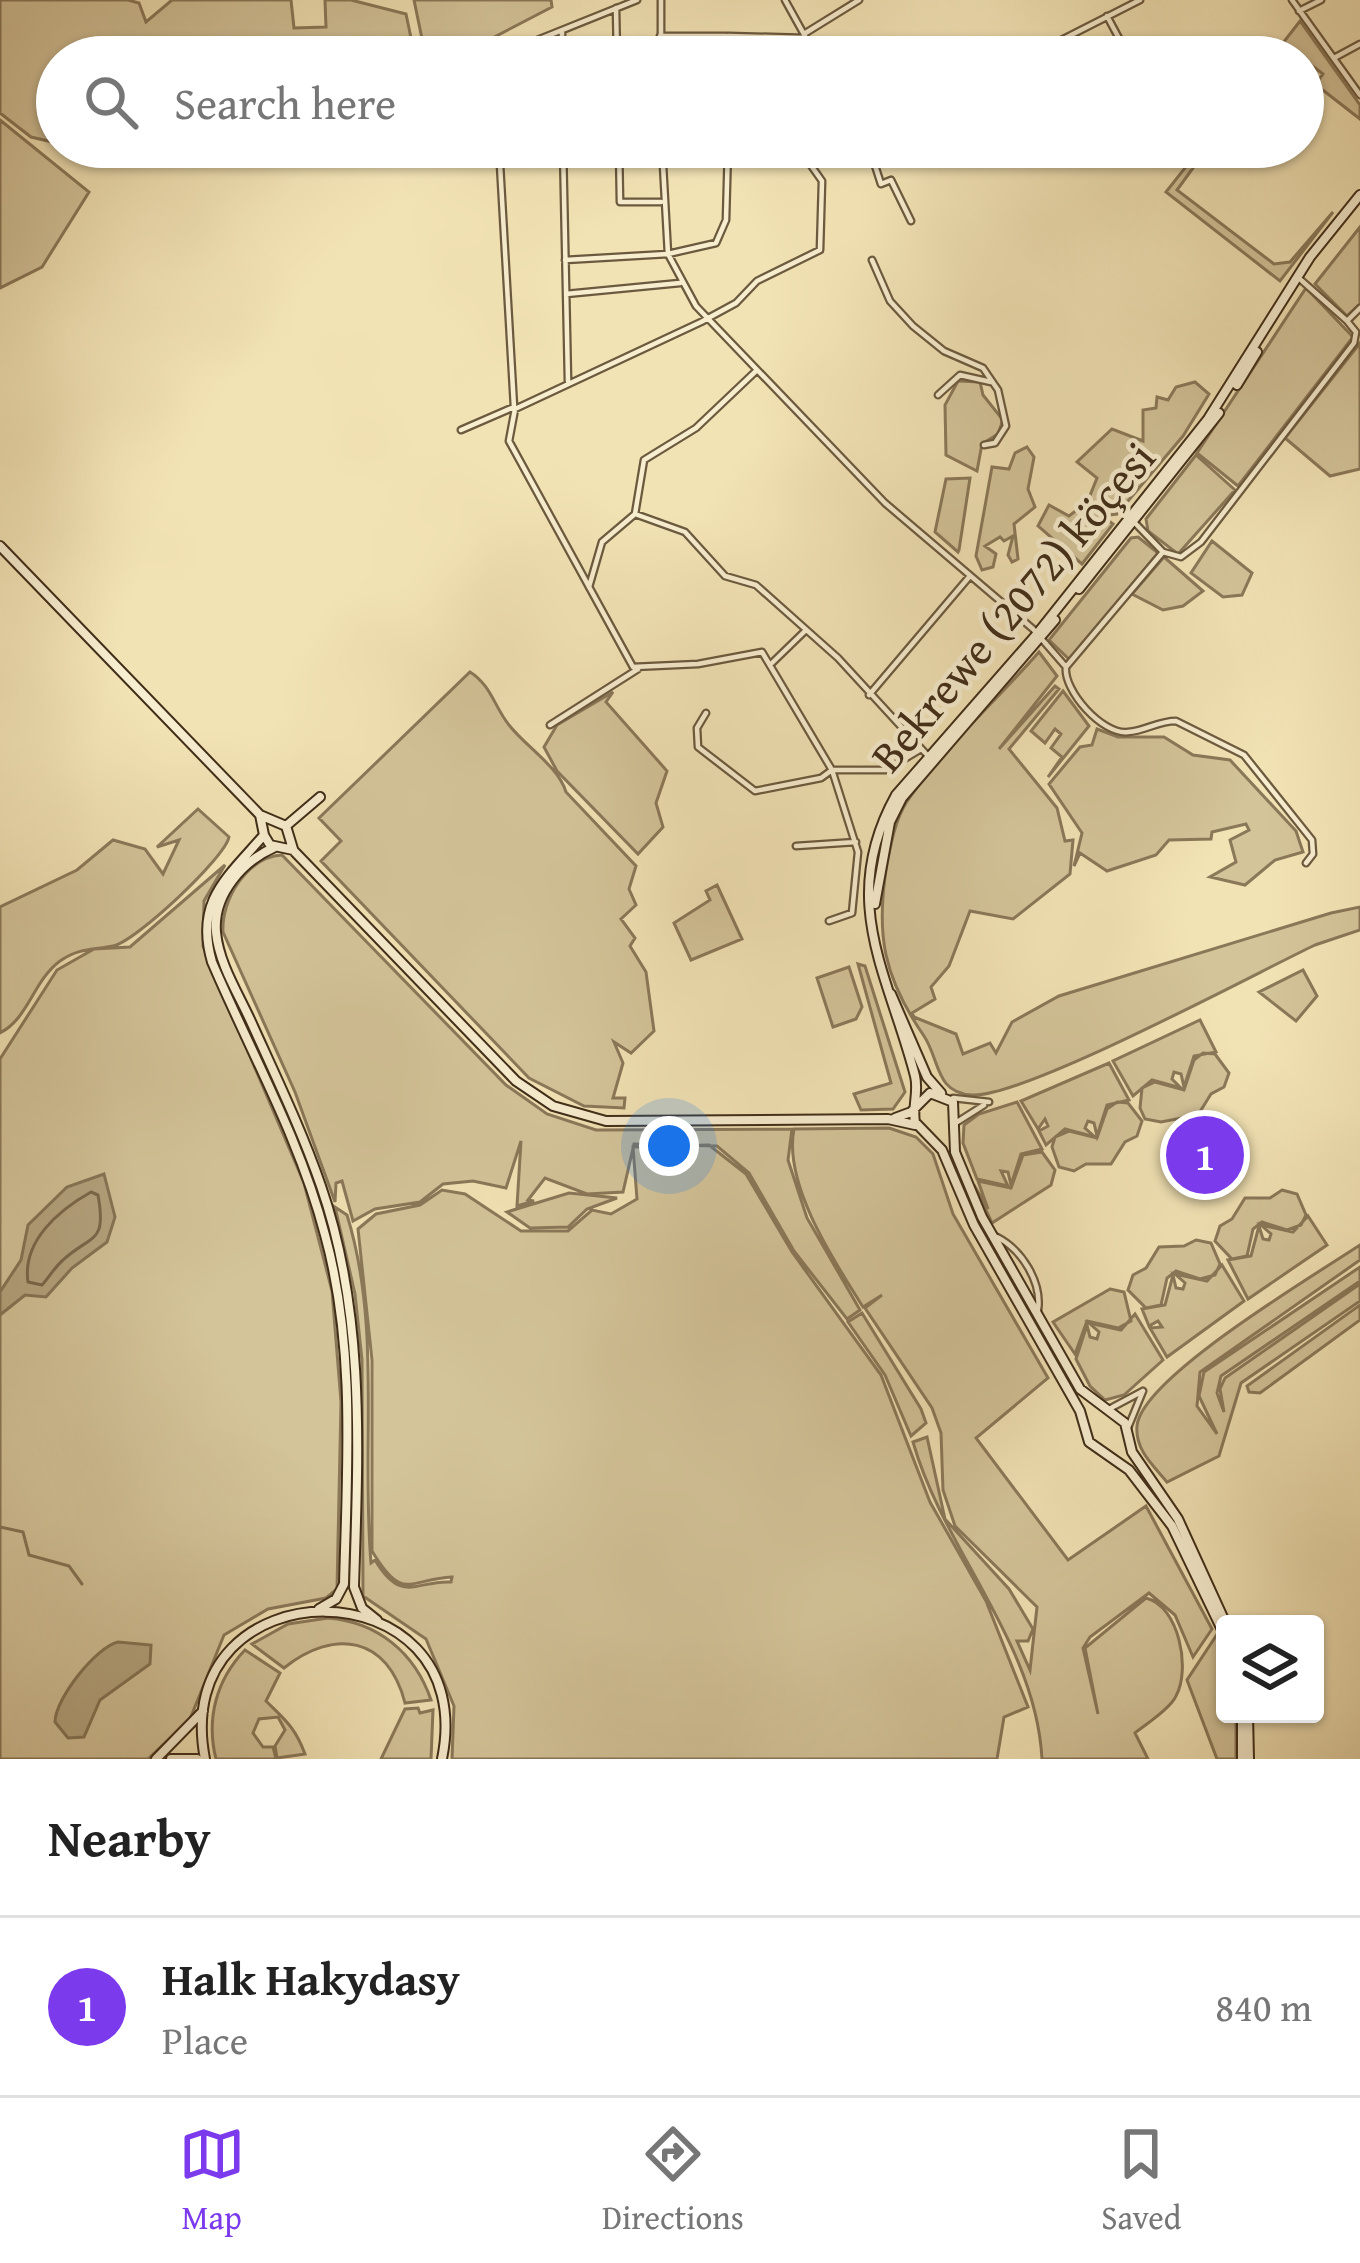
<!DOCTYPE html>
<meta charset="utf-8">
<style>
:root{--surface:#fff;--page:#f2f2f2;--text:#222;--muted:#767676;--line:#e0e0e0;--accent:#7c3aed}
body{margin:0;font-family:"Gentium Book Plus",serif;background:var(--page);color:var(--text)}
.controls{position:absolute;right:36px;bottom:36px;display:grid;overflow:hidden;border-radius:12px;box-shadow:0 3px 9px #0004}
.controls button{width:108px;height:108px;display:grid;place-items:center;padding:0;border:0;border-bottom:3px solid var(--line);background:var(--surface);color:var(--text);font:60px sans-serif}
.you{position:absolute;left:669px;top:1146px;width:42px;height:42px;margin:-30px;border:9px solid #fff;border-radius:50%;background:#1a73e8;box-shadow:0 0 0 18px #1a73e833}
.badge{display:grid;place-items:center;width:78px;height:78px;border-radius:50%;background:var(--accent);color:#fff;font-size:39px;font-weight:700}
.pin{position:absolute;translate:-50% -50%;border:6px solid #fff;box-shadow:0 3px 12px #0006}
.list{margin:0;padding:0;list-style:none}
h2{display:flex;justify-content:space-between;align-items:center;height:156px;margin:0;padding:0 48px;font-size:51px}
h2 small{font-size:39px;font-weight:400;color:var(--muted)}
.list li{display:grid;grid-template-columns:78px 1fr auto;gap:36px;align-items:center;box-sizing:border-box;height:180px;padding:0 48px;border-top:3px solid var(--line)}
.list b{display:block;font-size:45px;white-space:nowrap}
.list p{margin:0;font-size:39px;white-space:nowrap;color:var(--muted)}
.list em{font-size:39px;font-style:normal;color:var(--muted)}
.icon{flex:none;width:66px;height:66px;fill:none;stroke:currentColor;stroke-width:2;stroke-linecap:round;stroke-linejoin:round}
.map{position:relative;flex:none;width:1360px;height:1759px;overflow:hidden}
.search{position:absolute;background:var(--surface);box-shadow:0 3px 9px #0004;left:36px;right:36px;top:36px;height:132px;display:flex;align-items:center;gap:30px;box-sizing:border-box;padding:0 42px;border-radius:66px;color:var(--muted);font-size:45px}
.sheet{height:336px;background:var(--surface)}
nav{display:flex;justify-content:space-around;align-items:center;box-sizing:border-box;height:168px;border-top:3px solid var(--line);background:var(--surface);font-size:33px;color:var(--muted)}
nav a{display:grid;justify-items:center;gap:6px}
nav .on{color:var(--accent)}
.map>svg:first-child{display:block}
.green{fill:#d4c49a;stroke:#8a7859;stroke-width:3}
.water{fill:#b5a580;stroke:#867556;stroke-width:3}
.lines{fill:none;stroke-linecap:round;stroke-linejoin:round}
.shore{stroke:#7a694c;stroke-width:3}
.stream{stroke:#867556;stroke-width:3}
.street-casing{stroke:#6c5a3f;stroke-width:9}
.secondary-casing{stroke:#402d18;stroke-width:12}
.street{stroke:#f7edcf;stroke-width:4.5}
.secondary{stroke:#f7edcf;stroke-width:8}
.labels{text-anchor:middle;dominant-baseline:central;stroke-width:9;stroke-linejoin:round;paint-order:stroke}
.street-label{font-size:45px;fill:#402d18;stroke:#f7edcf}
</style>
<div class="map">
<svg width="1360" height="1759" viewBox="0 0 1360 1759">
<rect width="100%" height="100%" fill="#f2e3b5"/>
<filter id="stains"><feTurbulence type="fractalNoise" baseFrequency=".00167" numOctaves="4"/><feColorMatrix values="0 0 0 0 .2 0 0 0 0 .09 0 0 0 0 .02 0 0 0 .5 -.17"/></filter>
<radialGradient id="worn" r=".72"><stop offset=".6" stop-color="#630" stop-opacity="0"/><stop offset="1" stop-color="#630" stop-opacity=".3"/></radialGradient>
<!-- green -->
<path class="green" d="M0,0h128l11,3 7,19 26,-22h119l3,28 32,-1 -1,-27h26l55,14 9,43h-358v86l-26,-6 -31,-24z
M414,0h137l1,7 -71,37 -56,9z
M1300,21l60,84v14l-45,-35 8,-10 -30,-23 -5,6h-16z
M0,120l89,72 -47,75 -42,21z
M1188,164l5,4 -16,22 97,74 16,-2 43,-50 -53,69 -114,-89z
M1360,227v77l-13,12 -32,-32z
M1306,288l47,49 -115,149 -41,-33z
M1360,343v126l-30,7 -45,-38z
M958,381l22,1 3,13 20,25 -5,14 -16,10 -5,27 -31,-16 -1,-50z
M1195,382l14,12 -26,42 -66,78 -7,1 -21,-17 8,-20 -20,-16 35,-33 31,12v-31l13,-2 1,-11 11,3 8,-13z
M1027,447l7,10 -6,32 7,18 -21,17 4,35 -6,3 -4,-7 5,-19 -9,5 -4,-4 -15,9 11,8 -3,13 -11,3 -6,-14 16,-89 17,2 6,-16z
M1196,455l39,35 -57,64 -30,-23 -2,-12z
M970,478l-11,72 -1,2 -23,-20 11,-53z
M1086,503l27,21 -31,40 -44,-38 11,-21 20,11z
M1138,537l20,16 -88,107 -21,-20 82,-102z
M1212,541l40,32 -10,22 -19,2 -32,-24z
M1164,557l39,34 -20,15 -20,4 -31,-16z
M1039,652l18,24 -58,73 56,-63 4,3 -50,60 48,59 8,33 8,-1 -3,34 -57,45 -43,-8 -21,55 -18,21 4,12 -23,14 2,4 42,17 7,20 27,-11 6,10 16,-31 47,-26 272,-83 29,-6v23l-45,15c-61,29 -291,153 -343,150 -37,-2 -32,-35 -48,-59 -40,-58 -49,-101 -37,-172 4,-20 8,-43 19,-61 36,-54 90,-102 133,-151z
M470,672c21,13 25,36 39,53 17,22 49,41 57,67l70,74 -7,23 7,16 -15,14 14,19 -5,8 16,26 8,59 -23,22 -17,-11 9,21 -10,35h12l-1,10 -40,-2 -55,-28 -208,-217 20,-20 -22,-23z
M1063,691l26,35 -41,51 14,-20 -11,-9 10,-14 -6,-5 -10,14 -14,-12z
M613,692l-7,10 61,69 -11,32 7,24 -25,27 -81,-83 -13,-24 13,-22z
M1097,729l21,8h46l29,18 37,5 66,71 7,21 -28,8 -30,25 -35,-8 26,-15 -6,-22 19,-10 -3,-6 -34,8 -1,7 -42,1 -13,15 -49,16 -27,-18 -6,13 8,-33 -33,-49 31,-37 12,-2z
M198,809l31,28c-4,21 -94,105 -116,109 -21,4 -34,2 -53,15 -27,20 -31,57 -60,72v-126l77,-37 36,-30 32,9 18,25 16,-34 -22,7z
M282,855l224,230 41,29 49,16 196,-1 -4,31 19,58 53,92 -13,9 -53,-68 -45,-78 -32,-27 -83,-2 -11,48 -36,2 -42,-16 -17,22 6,1 -17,5 4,-65 -15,47 -33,-7 -30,3 -23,18 -45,7 -22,12 -11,-40 -6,2 -1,19 -40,-110 -72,-160c-2,-32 24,-75 59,-77z
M225,865l-21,36 -1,45 101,237 28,108 9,111 -4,187 -11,9 -58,11 -44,26 -34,84 -42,40h-148v-700l57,-89 37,-21 36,-2z
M717,885l25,54 -51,21 -17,-37 36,-23 -4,-9z
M858,964l7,2 40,126 -12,17 -32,1 -7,-16 37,-11z
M849,967l13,40 -6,12 -23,8 -16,-49z
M1303,970l14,26 -21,25 -37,-29z
M1200,1020l16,32 -22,4 -10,31 -3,-13 -7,-2 -2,7 9,9 -29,-8 -19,16 -20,-35z
M1203,1053l12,1 14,19 -5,14 -13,7 -13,21 -37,7 -16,-3 -5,-11 2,-20 13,-6 29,8 10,-30z
M1109,1063l20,37 -22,5 -10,31 -3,-13 -6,-2 -3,7 10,9 -30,-8 -19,16 -7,-14 9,-5 -3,-7 -7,10 -17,-28z
M1017,1102l25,47 -21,5 -10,31 -3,-13 -7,-1 7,15 -31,-7 -14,-36 1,-18 15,-11z
M1117,1102l11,1 14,18 -5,15 -12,6 -14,22h-25l-12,7 -15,-4 -7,-20 3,-10 14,-6 28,7 10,-29z
M889,1128l27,9 17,17 20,60 95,164 -72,60 92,122 78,-54 66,123 -19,28 -18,-42 -26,-22 -59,44 -7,11 15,66 -13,-66 61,-50c33,8 45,71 30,98 -5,12 -31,29 -41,37l13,26h-106c-6,-116 -98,-208 -129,-317l14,-5 18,82 64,70 24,40 -5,12h-11l13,29 7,-63 -82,-81 -12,-36 -2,-57 -9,-25 -67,-100 17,-13 -19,12c-29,-46 -80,-123 -69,-178z
M709,1145l37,29 46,78 89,123 49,127 56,99 42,106 -24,10 -7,42h-545l2,-53 -28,-67 -63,-43 -1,-236 -7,-66 -20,-87 12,8c35,113 14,232 24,348l4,-3c27,45 41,20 76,22l1,-5c-43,2 -49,26 -80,-26v-191l-14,-131 18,-15 44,-9 22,-15 23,4 56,37h47l24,-21 19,4 26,-15 -4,-52z
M1042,1152l13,18 -4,15 -59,38 -18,-38 14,24 -10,-28 33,7 12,-33z
M1282,1190l15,4 9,21 -5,10 -14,5 -25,-8 -9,7 -6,27 -15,3 -17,-18 5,-15 12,-7 13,-21h25z
M569,1193l48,5 -30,11 -19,18 -38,1 -23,-16z
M1308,1216l19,29 -79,54 -20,-39 23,-4 8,-30 4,13 6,1 2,-6 -10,-9 32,7z
M1196,1240l15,3 9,21 -5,11 -15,4 -24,-8 -9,7 -6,27 -15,3 -18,-18 5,-15 13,-7 13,-21 25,-1z
M1360,1245v15l-160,112 -3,34 20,28 -18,-38 5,-24 156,-105v14l-139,95 -4,17 7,19 -4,-23 5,-11 135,-94v17l-119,82 -22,73 -52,26c-14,-17 -32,-32 -30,-56 4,-48 178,-151 223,-181z
M1222,1265l22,36 -77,56 -17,-29 12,-1 -4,-6 -9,5 -7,-17 23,-4 8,-30 3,13 7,1 2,-6 -10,-9 32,7z
M1110,1289l14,3 7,29 -13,7 -31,-7 -12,33 -22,-32z
M1360,1305v15l-100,73 -11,-1 -2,-6z
M862,1313l59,96 5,14 -15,13 -26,-61 -37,-53z
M1135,1314l28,46 -39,35 -19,5 -15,-14 -14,-27 11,-34 3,12 7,2 2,-7 -10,-9 32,7z
M328,1618c50,4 87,35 103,82l-26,3c-17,-67 -71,-75 -121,-35l-32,-24 36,-20z
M1218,1633l7,18v63h11v45h-19l-30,-79z
M245,1650l35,23 -14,28c20,20 29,26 39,53l-28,4 -2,-12 10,-16 -7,-13 -19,2 -6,14 10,14h10l3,12h-60c-10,-40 0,-79 29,-109z
M418,1708l2,5 13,-3 -2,49h-50l24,-50z"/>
<!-- water -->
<path class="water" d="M104,1174l11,43 -8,25 -35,26 -26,29 -21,-2 -25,20v-23l21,-32 7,-35 39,-38z
M118,1642l33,3 -1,19 -50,36 -16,37 -16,1 -13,-16c0,-23 41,-75 63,-80z"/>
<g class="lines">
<!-- shore -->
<path class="shore" d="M91,1192l7,3c9,50 -7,39 -35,65 -8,7 -14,17 -21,25l-14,-3c-6,-41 31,-72 63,-90z"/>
<!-- stream -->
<path class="stream" d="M0,1527l23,5 6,23 40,11 13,18"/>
<!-- street casing -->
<g class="street-casing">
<path id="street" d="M785,0l21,38 1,19
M1292,0l68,95
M616,8l1,49
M1299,11l22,-11
M1107,16l22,41
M562,32v25
M804,34l55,-34
M660,36h66v21
M728,36l78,2
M495,57l142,-57
M661,57v-57
M1028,57l112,-57
M1334,58l26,-14
M563,147l5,234
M619,147l1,55h41
M662,147l6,107 28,52 189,197 148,126 33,38
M809,147l1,17 12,17 -2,69 -63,31 -21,22 -35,19 -186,87 -6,32 124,226 65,-3 64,-12 70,118h54l35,-21
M869,147l12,37 10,-4 20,41
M1180,147l7,11
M565,260l103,-6 48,-11 10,-23 2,-73
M872,260l18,41 23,25 31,25 39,17 15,22 8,36 -11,17 -11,2
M1301,280l45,40
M566,294l114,-11
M938,395l22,-20 31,7
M461,430l53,-23 -15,-260
M635,514l50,18 40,44 31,9 82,73 91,99
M1134,522l29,30
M589,587l13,-45 33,-28 9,-54 52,-32 60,-57
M772,663l34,-33
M1066,667l97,-115 18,5 20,-15 153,-199 2,-11 -9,-11 13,-13
M1066,667c-3,23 36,68 62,65 17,-1 30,-11 48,-11l68,34 68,85 1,14 -7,9
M869,695l101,-119
M706,713l-9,15 1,19 57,44 66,-13 11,-8 26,82 -6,61 -23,8
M550,725l88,-56
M796,846l60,-4
M953,1098l36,4
M954,1124l30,-19
M997,1237c25,13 45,45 41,73
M1111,1408l32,-17
M1127,1430l16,-39"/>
</g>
<!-- secondary casing -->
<g class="secondary-casing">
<path id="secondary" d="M1237,385l20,-33
M0,546l260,269
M1079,589l140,-176
M286,826l34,-29
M264,835c-36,42 -70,66 -52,127 39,91 88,177 113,273 31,112 22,233 19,349l-8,15 -17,10
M264,835l6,10 23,5 223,231 37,25 53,15 282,-2 27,6
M264,835l-4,-20 26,11 7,23
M275,847c-32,14 -62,47 -59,85 3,33 24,64 37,94 24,53 49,105 68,160 45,129 37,267 33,401l8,21 15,12
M875,904l15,-82 12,-24 153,-178
M891,994l36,83 14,16
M895,1118l16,-6 19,-19 23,9 2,50 27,65 98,172 45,34 7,29 46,67 48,105
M1225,1636l-53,-110 -43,-56 -40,-28 -9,-31 -106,-186 -32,-75 -27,-28c-3,-15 4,-30 0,-46 -26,-101 -78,-175 -19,-281l141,-161 171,-215 102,-162 50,-62
M1242,1714v45
M1248,1714l1,45
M156,1759l47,-48
M171,1759h26
M205,1759c-38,-197 277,-196 237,0"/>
</g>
<!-- street -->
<use href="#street" class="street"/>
<!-- secondary -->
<use href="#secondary" class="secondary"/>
</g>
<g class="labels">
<!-- street labels -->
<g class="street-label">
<text transform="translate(1012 606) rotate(-50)">Bekrewe (2072) köçesi</text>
</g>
</g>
<rect width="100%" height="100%" filter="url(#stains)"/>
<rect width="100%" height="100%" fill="url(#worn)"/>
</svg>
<div class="controls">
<button><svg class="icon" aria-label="layers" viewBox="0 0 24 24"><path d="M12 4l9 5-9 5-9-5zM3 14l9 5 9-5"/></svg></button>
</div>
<div class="you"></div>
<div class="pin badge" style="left:1205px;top:1155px">1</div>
<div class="search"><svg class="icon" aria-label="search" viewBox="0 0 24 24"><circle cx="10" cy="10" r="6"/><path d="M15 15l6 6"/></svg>Search here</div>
</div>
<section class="sheet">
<h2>Nearby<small></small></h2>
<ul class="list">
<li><span class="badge">1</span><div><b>Halk Hakydasy</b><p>Place</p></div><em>840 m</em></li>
</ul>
</section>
<nav>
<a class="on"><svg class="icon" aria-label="map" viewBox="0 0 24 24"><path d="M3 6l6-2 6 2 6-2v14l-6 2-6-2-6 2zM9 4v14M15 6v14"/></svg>Map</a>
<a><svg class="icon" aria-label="directions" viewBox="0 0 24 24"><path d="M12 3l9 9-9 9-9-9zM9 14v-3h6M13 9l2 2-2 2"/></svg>Directions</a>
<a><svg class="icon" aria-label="saved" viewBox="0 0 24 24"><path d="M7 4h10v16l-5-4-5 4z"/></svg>Saved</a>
</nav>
